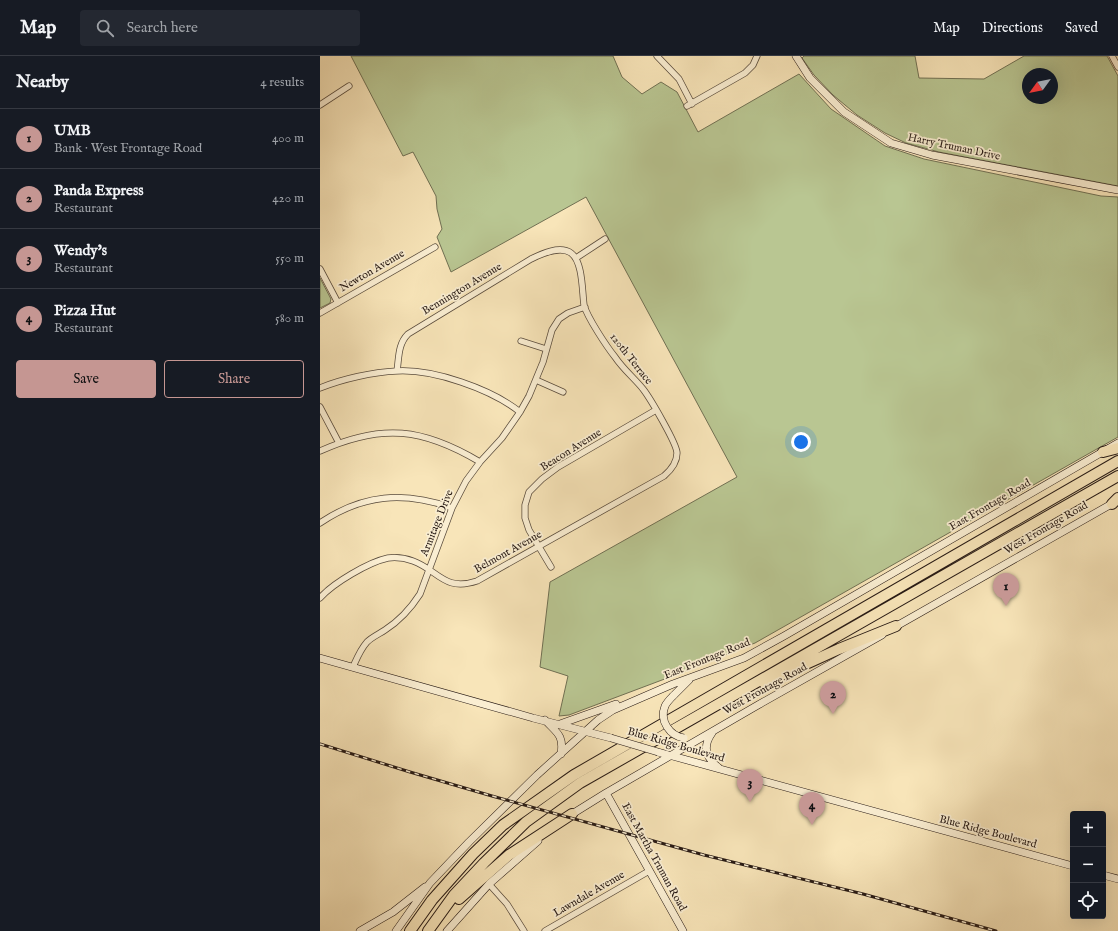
<!DOCTYPE html>
<meta charset="utf-8">
<style>
:root{--surface:#171b24;--page:#242831;--text:#f1f3f6;--muted:#9ea1a6;--line:#363941;--accent:#c59692}
body{margin:0;font-family:"IM FELL English",serif;background:var(--page);color:var(--text)}
.controls{position:absolute;right:12px;bottom:12px;display:grid;overflow:hidden;border-radius:4px;box-shadow:0 4px 16px #0002}
.controls button{width:36px;height:36px;display:grid;place-items:center;padding:0;border:0;border-bottom:1px solid var(--line);background:var(--surface);color:var(--text);font:20px sans-serif}
.compass{position:absolute;left:702px;top:12px;width:36px;height:36px;border-radius:50%;background:var(--surface);box-shadow:0 4px 16px #0002;rotate:237deg}
.you{position:absolute;left:481px;top:386px;width:14px;height:14px;margin:-10px;border:3px solid #fff;border-radius:50%;background:#1a73e8;box-shadow:0 0 0 6px #1a73e833}
.badge{display:grid;place-items:center;width:26px;height:26px;border-radius:50%;background:var(--accent);color:#111;font-size:13px;font-weight:700}
.pin{position:absolute;translate:-50% -33px;filter:drop-shadow(0 1px 2px #0008)}
.pin::after{content:'';position:absolute;top:21px;width:14px;height:12px;background:inherit;clip-path:polygon(0 0,100% 0,50% 100%)}
.list{margin:0;padding:0;list-style:none}
h2{display:flex;justify-content:space-between;align-items:center;height:52px;margin:0;padding:0 16px;font-size:17px}
h2 small{font-size:13px;font-weight:400;color:var(--muted)}
.list li{display:grid;grid-template-columns:26px 1fr auto;gap:12px;align-items:center;box-sizing:border-box;height:60px;padding:0 16px;border-top:1px solid var(--line)}
.list b{display:block;font-size:15px;white-space:nowrap}
.list p{margin:0;font-size:13px;white-space:nowrap;color:var(--muted)}
.list em{font-size:13px;font-style:normal;color:var(--muted)}
.actions{display:flex;gap:8px;padding:12px 16px}
.actions a{flex:1;padding:9px 0;border:1px solid var(--accent);border-radius:4px;text-align:center;font-size:14px;color:var(--accent)}
.actions .main{background:var(--accent);color:#111}
.icon{flex:none;width:22px;height:22px;fill:none;stroke:currentColor;stroke-width:2;stroke-linecap:round;stroke-linejoin:round}
.map{position:relative;flex:none;width:798px;height:875px;overflow:hidden}
header{display:flex;align-items:center;gap:24px;box-sizing:border-box;height:56px;padding:0 20px;background:var(--surface);border-bottom:1px solid var(--line)}
header strong{font-size:19px}
nav{display:flex;gap:22px;margin-inline-start:auto;font-size:14px}
.search{width:280px;height:36px;background:var(--page);display:flex;align-items:center;gap:10px;box-sizing:border-box;padding:0 14px;border-radius:4px;color:var(--muted);font-size:15px}
main{display:flex}
aside{flex:1;background:var(--surface)}
.map>svg:first-child{display:block}
.green{fill:#b9c692;stroke:#707053;fill-rule:evenodd}
.lines{fill:none;stroke-linecap:round;stroke-linejoin:round}
.street-casing{stroke:#5a4c3d;stroke-width:7}
.secondary-casing{stroke:#261914;stroke-width:8}
.highway-casing{stroke:#261914;stroke-width:12}
.street{stroke:#faeed2;stroke-width:5.5}
.secondary{stroke:#faeed2;stroke-width:7}
.highway{stroke:#f8e5b9;stroke-width:10}
.rail-casing{stroke:#261914;stroke-width:3}
.rail{stroke:#faeed2;stroke-width:1.5;stroke-dasharray:4.5;stroke-linecap:butt}
.secondary-bridge-casing{stroke:#261914;stroke-width:8;stroke-linecap:butt}
.secondary-bridge{stroke:#faeed2;stroke-width:7}
.labels{text-anchor:middle;dominant-baseline:central;stroke-width:3.5;stroke-linejoin:round;paint-order:stroke}
.street-label{font-size:11px;fill:#261914;stroke:#faeed2}
</style>
<header>
<strong>Map</strong>
<div class="search"><svg class="icon" aria-label="search" viewBox="0 0 24 24"><circle cx="10" cy="10" r="6"/><path d="M15 15l6 6"/></svg>Search here</div>
<nav><a>Map</a><a>Directions</a><a>Saved</a></nav>
</header>
<main>
<aside>
<h2>Nearby<small>4 results</small></h2>
<ul class="list">
<li><span class="badge">1</span><div><b>UMB</b><p>Bank · West Frontage Road</p></div><em>400 m</em></li>
<li><span class="badge">2</span><div><b>Panda Express</b><p>Restaurant</p></div><em>420 m</em></li>
<li><span class="badge">3</span><div><b>Wendy's</b><p>Restaurant</p></div><em>550 m</em></li>
<li><span class="badge">4</span><div><b>Pizza Hut</b><p>Restaurant</p></div><em>580 m</em></li>
</ul>
<div class="actions"><a class="main">Save</a><a>Share</a></div>
</aside>
<div class="map">
<svg width="798" height="875" viewBox="0 0 798 875">
<rect width="100%" height="100%" fill="#f8e5b9"/>
<filter id="stains"><feTurbulence type="fractalNoise" baseFrequency=".005" numOctaves="4"/><feColorMatrix values="0 0 0 0 .2 0 0 0 0 .09 0 0 0 0 .02 0 0 0 .5 -.17"/></filter>
<radialGradient id="worn" r=".72"><stop offset=".6" stop-color="#630" stop-opacity="0"/><stop offset="1" stop-color="#630" stop-opacity=".3"/></radialGradient>
<!-- green -->
<path class="green" d="M31,0h262l9,21 20,17 19,-12 16,10 21,40 101,-58 32,35 54,37 39,13 177,37 17,1v240l-363,206 -93,37 -93,35 -10,1 9,-40 -28,-9 10,-85 187,-105 -151,-280 -135,75 -14,-35 5,-8 -5,-20 -1,-13 -23,-44 -10,4z
M484,0h111l4,22 65,1 40,-23h83l11,20v110l-179,-34 -33,-9 -21,-10 -28,-18 -24,-20 -19,-20 -12,-17zM708,18h24v24h-24z
M0,222l11,21 -1,4 -10,5z"/>
<g class="lines">
<!-- street casing -->
<g class="street-casing">
<path id="street" d="M337,0l22,23 13,25
M792,0l6,11
M0,49l29,-19
M367,50l58,-33 8,-8 4,-9
M256,202l29,-19
M0,213l18,34
M0,257l115,-66
M201,285l25,8
M216,324l27,12
M0,332c22,-9 53,-16 77,-17 37,-2 94,18 123,41
M0,351l19,36
M0,395c62,-28 103,-23 160,11
M0,467c43,-29 84,-32 132,-15
M231,511l-22,-37 -4,-12v-13l4,-13 13,-13 16,-12 98,-57
M0,542c13,-15 49,-36 68,-40 8,-1 17,0 25,3 25,9 31,31 64,20l187,-105c7,-6 13,-13 13,-23 0,-9 -27,-55 -34,-64 -9,-11 -20,-20 -28,-32 -8,-10 -28,-40 -31,-52 -2,-14 -1,-43 -13,-52 -11,-8 -30,1 -40,6l-123,75c-10,10 -9,23 -11,37
M33,611c4,-9 7,-17 14,-25 5,-5 12,-8 18,-12 14,-9 26,-22 35,-36l32,-86 14,-27 14,-19 22,-24 18,-26 9,-16 14,-34 9,-32 7,-11 9,-6 17,-6
M169,828l18,20 17,27
M225,875l104,-60"/>
</g>
<!-- secondary casing -->
<g class="secondary-casing">
<path id="secondary" d="M476,0l14,22 34,34 47,31 41,12 186,35
M573,572l222,-126
M0,602l213,60 78,20
M353,640l16,-16
M225,664c12,13 19,15 16,34
M240,668l56,-20
M392,677c-10,14 -6,25 7,35
M338,696l415,114
M286,737l77,138
M249,760l37,-23 152,-88 124,-70
M783,819l15,4
M40,875l33,-19 32,-25
M76,875l34,-48 39,-41 68,-67 61,-55 15,-10 60,-26 71,-26 40,-22 334,-193
M127,875l42,-47 49,-43"/>
</g>
<!-- highway casing -->
<g class="highway-casing">
<path id="highway" d="M783,396l15,-4
M792,448l6,-6
M444,627l75,-34 57,-23
M139,843l50,-44 63,-41
M90,875l22,-31 41,-46 30,-29 71,-50 544,-314
M108,875l26,-36 30,-32 42,-41 54,-39 538,-307"/>
</g>
<!-- street -->
<use href="#street" class="street"/>
<!-- secondary -->
<use href="#secondary" class="secondary"/>
<!-- highway -->
<use href="#highway" class="highway"/>
<!-- rail casing -->
<g class="rail-casing">
<path id="rail" d="M0,688l90,28 82,24 212,59 159,39 133,37"/>
</g>
<!-- rail -->
<use href="#rail" class="rail"/>
<!-- secondary-bridge casing -->
<g class="secondary-bridge-casing">
<path id="secondary-bridge" d="M353,640c-3,3 -6,6 -8,10 -6,15 5,30 19,32
M291,682l47,14"/>
</g>
<!-- secondary-bridge -->
<use href="#secondary-bridge" class="secondary-bridge"/>
</g>
<g class="labels">
<!-- street labels -->
<g class="street-label">
<text transform="translate(634 91) rotate(12)">Harry Truman Drive</text>
<text transform="translate(52 215) rotate(-30)">Newton Avenue</text>
<text transform="translate(142 233) rotate(-31)">Bennington Avenue</text>
<text transform="translate(311 303) rotate(52)">120th Terrace</text>
<text transform="translate(251 394) rotate(-32)">Beacon Avenue</text>
<text transform="translate(670 449) rotate(-30)">East Frontage Road</text>
<text transform="translate(117 467) rotate(-68)">Armitage Drive</text>
<text transform="translate(726 472) rotate(-30)">West Frontage Road</text>
<text transform="translate(188 496) rotate(-29)">Belmont Avenue</text>
<text transform="translate(387 603) rotate(-22)">East Frontage Road</text>
<text transform="translate(445 633) rotate(-29)">West Frontage Road</text>
<text transform="translate(356 689) rotate(16)">Blue Ridge Boulevard</text>
<text transform="translate(668 776) rotate(15)">Blue Ridge Boulevard</text>
<text transform="translate(334 801) rotate(61)">East Martha Truman Road</text>
<text transform="translate(269 838) rotate(-30)">Lawndale Avenue</text>
</g>
</g>
<rect width="100%" height="100%" filter="url(#stains)"/>
<rect width="100%" height="100%" fill="url(#worn)"/>
</svg>
<div class="controls">
<button>+</button>
<button>−</button>
<button><svg class="icon" aria-label="locate" viewBox="0 0 24 24"><circle cx="12" cy="12" r="6"/><path d="M12 2v4M12 18v4M2 12h4M18 12h4"/></svg></button>
</div>
<svg class="compass" viewBox="-18 -18 36 36"><path d="M0-13l5 13h-10z" fill="#e53935"/><path d="M0 13l5-13h-10z" fill="#9ea1a6"/></svg>
<div class="you"></div>
<div class="pin badge" style="left:686px;top:550px">1</div>
<div class="pin badge" style="left:513px;top:658px">2</div>
<div class="pin badge" style="left:430px;top:746px">3</div>
<div class="pin badge" style="left:492px;top:769px">4</div>
</div>
</main>
